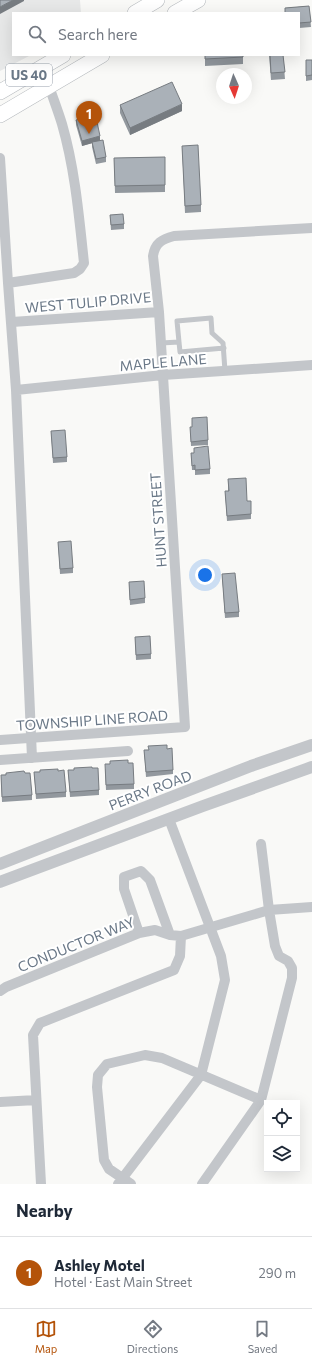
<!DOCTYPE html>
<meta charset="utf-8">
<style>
:root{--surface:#fff;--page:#f6f6f7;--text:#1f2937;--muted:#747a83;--line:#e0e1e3;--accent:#b45309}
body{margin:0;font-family:Commissioner,sans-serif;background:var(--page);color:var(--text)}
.controls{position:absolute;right:12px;bottom:12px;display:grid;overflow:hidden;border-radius:0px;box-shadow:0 4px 16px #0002}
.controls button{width:36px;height:36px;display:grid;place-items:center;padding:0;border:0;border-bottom:1px solid var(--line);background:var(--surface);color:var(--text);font:20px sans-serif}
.compass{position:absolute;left:216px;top:68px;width:36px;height:36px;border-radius:50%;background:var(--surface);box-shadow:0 4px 16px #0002;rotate:177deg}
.you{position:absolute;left:205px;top:575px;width:14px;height:14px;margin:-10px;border:3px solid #fff;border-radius:50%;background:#1a73e8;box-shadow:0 0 0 6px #1a73e833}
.badge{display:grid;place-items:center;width:26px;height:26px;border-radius:50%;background:var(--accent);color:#fff;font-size:13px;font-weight:700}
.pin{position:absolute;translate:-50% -33px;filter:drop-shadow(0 1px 2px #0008)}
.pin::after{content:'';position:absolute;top:21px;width:14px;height:12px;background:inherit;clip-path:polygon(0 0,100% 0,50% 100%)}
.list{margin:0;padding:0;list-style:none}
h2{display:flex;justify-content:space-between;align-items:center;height:52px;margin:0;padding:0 16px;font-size:17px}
h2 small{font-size:13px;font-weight:400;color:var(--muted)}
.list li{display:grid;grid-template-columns:26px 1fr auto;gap:12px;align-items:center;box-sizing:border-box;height:72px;padding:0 16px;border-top:1px solid var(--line)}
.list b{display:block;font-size:15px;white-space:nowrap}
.list p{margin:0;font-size:13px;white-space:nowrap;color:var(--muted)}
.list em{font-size:13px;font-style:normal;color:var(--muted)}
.icon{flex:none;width:22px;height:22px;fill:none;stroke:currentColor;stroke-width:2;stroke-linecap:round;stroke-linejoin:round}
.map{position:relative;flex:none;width:312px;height:1184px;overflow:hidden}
.search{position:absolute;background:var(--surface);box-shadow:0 4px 16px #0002;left:12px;right:12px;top:12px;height:44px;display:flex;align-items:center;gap:10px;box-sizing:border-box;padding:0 14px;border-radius:0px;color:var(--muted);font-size:15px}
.sheet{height:124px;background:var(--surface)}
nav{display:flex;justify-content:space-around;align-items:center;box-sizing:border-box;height:56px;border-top:1px solid var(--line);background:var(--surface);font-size:11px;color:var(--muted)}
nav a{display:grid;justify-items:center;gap:2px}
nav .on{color:var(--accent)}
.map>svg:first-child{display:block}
.built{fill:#e7e8e8}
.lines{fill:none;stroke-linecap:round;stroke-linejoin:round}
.primary-casing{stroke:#b6babe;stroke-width:16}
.service{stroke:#c3c6ca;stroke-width:5}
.minor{stroke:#c3c6ca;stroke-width:10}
.tertiary{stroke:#c3c6ca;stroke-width:12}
.primary{stroke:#fff;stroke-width:15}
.wall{fill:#92989e}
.shaded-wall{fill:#777c81}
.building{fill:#aab1b8;stroke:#777c81}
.labels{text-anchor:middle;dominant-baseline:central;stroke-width:4;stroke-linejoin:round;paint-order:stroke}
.shield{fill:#fff;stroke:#97a0ab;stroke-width:1}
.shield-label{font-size:13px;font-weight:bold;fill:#6a7887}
.street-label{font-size:14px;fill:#6a7887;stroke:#fff}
</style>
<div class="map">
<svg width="312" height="1184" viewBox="0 0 312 1184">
<rect width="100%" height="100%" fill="#f9f9f7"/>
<!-- built -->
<path class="built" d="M0,0h80l1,13h-68v42h18l-31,16z"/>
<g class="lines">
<!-- primary casing -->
<g class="primary-casing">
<path id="primary" d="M135,13l22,-13
M175,13l23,-13
M0,92l63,-37
M0,115l102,-60"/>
</g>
<!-- service -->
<path class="service" d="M179,342l1,10 44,-4
M161,343l18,-1 -2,-21 34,-3 1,15 11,10 2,28"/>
<!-- minor -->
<path class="minor" d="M0,158l8,125 8,107 16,368
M8,283l66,-10 6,-4 4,-6c-5,-47 -9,-94 -22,-139 -4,-13 -9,-26 -13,-38
M12,322l147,-10
M16,390l147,-15 149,-10
M0,740l185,-13 -26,-415 -6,-56c2,-13 9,-17 21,-20l138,-8
M0,760l128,-9
M139,933l-15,-44v-12l17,-6 9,9 20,55
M0,991l6,-4 133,-54 16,-3 15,5 11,1 88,-26 43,-3
M0,1102l36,-2
M41,1184l-8,-149 7,-12 134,-53 6,-14 1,-20
M118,1184l83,-109 24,-95 -4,-24 -52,-137
M131,1184l-22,-15 -5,-9 -7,-73 1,-12 9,-11 38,-9 17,3 99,42
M202,1184l59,-84 31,-122v-10l-4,-7 -9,-5 -4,-10 -6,-36 -8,-66"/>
<!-- tertiary -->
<path class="tertiary" d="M0,864l251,-98 61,-21
M0,882l203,-76 109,-39"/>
<!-- primary -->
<use href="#primary" class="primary"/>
</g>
<!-- wall -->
<path class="wall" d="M309,6l2,21 -12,1v-15h-14v-5z
M205,55h38v9l-38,2z
M269,55h14l2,24 -14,1z
M306,60h6v20l-6,1z
M120,105l62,6 -52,24 -10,-22z
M76,120l17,3 13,34v5l-10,2 -4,-17v-4l-10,3 -6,-21z
M182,146l19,59v7l-16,1z
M165,157v35l-50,1 -1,-35z
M110,215l14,9v5l-13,1z
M190,427l18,13v5l-17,1z
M51,431l16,26v5l-14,1z
M194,448l16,21v5l-15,1v-5h-3l-1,-17h3z
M228,479l19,22h4v18l-24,2 -2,-30h3z
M58,542l15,26v5l-13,1z
M222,574l17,38v5l-14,1z
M129,582l16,16v5l-15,2z
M135,637l16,17v5l-15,1z
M167,749l6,21v4l-27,3 -2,-27z
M105,769l29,15v5l-28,1z
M68,770l31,20v5l-29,2z
M58,771l8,21v5l-30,2 -2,-27z
M25,773l7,22v5l-30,2 -1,-27z"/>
<!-- shaded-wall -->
<path class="shaded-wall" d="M13,0h11v1l-24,13v-7z
M182,104v7l-52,24v-7z
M100,136v5l-18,5v-5z"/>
<!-- building -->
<path class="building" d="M0,0h13l-13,7z
M309,6l2,16 -12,1v-10h-14v-5z
M205,55h38v2l-38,2z
M270,55h13l2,17 -14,1z
M306,60h6v15l-6,1z
M172,82l10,22 -52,24 -10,-23z
M91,116l2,7 4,-1 3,14 -18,5 -6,-21z
M103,140l3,17 -10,2 -4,-17z
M198,145l3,60 -16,1 -3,-60z
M165,157v28l-50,1 -1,-28z
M123,214l1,10 -13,1 -1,-10z
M207,417l1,23 -17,2 -1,-15h2v-9z
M65,430l2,27 -14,1 -2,-27z
M208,446l2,23 -15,1v-5l-3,1 -1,-13h3v-5z
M246,478l1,23h4v13l-24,2 -2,-25h4l-1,-12z
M71,541l2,27 -13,1 -2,-27z
M235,573l4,39 -14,1 -3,-39z
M144,581l1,17 -15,2 -1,-18z
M150,636l1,18 -15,1 -1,-18z
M167,745v4l5,-1 1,22 -27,2 -2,-22h5l-1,-4z
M128,760v3h5l1,21 -28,1 -1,-21h5v-3z
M92,767v1h6l1,22 -29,2 -2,-22h6v-2z
M58,769v2l6,-1 2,22 -30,2 -2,-22h6v-2z
M24,771l1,2h5l2,22 -30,2 -1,-22h5v-2z"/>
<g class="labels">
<!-- shield labels -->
<rect class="shield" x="6" y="64" width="46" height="22" rx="3"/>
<g class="shield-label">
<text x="29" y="75">US 40</text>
</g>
<!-- street labels -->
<g class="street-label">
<text transform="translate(88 302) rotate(-5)">WEST TULIP DRIVE</text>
<text transform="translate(163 362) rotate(-5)">MAPLE LANE</text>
<text transform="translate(158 520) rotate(-94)">HUNT STREET</text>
<text transform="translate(92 720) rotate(-4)">TOWNSHIP LINE ROAD</text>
<text transform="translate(150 790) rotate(-21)">PERRY ROAD</text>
<text transform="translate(76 944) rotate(-22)">CONDUCTOR WAY</text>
</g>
</g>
</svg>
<div class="controls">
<button><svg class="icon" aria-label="locate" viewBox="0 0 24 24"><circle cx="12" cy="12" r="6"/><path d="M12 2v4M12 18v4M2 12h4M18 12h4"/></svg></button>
<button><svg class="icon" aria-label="layers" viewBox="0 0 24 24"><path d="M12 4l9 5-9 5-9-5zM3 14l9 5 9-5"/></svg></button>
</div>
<svg class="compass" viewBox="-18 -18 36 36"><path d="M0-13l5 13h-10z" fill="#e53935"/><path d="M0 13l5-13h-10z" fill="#747a83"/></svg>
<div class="you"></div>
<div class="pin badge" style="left:89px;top:134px">1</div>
<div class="search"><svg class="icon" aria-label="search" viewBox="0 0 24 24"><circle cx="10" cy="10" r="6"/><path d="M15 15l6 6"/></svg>Search here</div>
</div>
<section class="sheet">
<h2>Nearby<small></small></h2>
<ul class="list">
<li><span class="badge">1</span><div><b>Ashley Motel</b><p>Hotel · East Main Street</p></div><em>290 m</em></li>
</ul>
</section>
<nav>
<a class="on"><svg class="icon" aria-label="map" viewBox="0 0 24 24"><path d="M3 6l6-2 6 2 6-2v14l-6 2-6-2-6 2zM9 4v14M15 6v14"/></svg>Map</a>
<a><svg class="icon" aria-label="directions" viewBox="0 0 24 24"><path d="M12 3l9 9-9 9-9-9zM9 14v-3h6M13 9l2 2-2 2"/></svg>Directions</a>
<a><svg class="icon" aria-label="saved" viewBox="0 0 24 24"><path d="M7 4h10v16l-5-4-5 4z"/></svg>Saved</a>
</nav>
